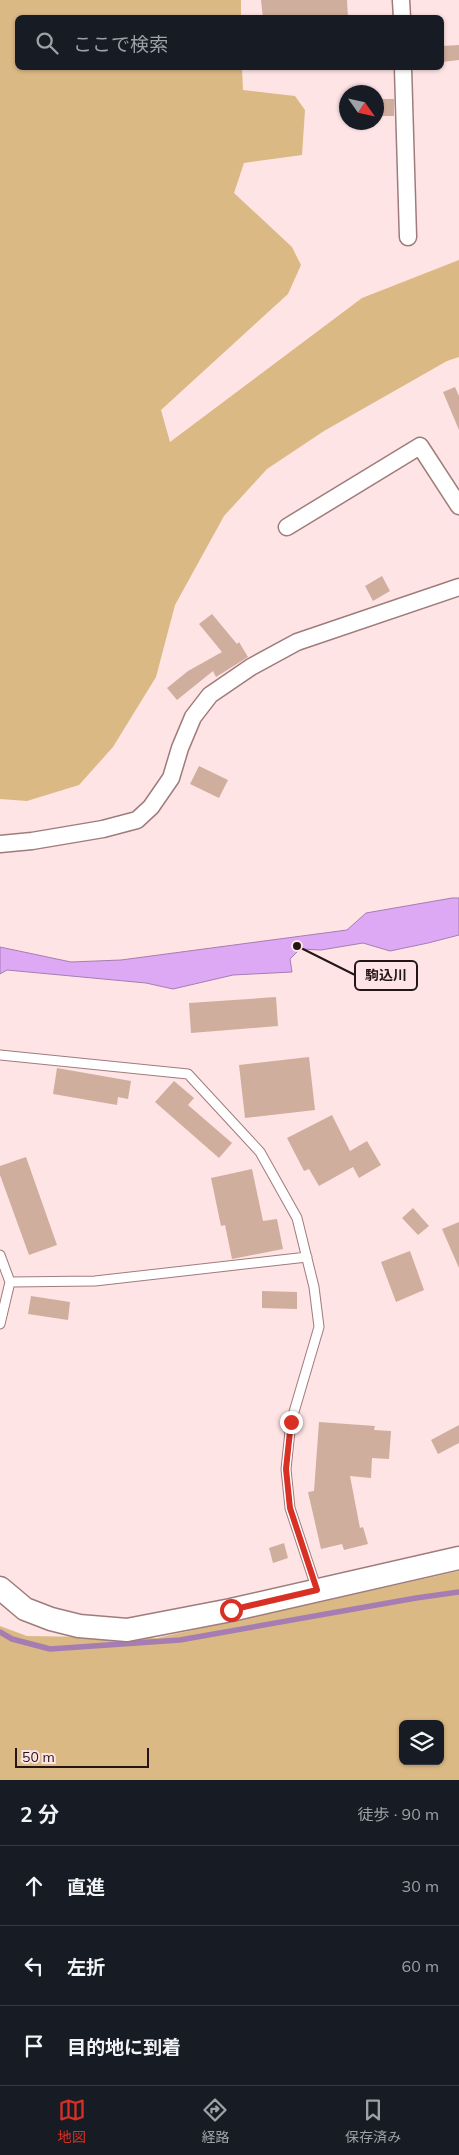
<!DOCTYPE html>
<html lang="ja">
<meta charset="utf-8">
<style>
:root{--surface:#171b24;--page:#242831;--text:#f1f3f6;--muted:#9ea1a6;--line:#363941;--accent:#d93025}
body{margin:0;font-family:Mulish,"Noto Sans JP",sans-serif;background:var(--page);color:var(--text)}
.controls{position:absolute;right:15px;bottom:15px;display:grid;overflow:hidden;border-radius:8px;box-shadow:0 1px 4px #0004}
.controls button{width:45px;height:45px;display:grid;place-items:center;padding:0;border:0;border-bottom:1px solid var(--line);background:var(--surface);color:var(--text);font:25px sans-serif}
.compass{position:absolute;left:339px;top:85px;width:45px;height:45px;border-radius:50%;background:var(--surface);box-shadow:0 1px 4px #0004;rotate:124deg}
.scale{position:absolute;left:15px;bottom:12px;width:134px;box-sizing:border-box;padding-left:5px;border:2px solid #241516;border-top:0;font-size:14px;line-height:18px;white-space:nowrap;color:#241516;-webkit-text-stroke:4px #fee4e5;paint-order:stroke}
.stop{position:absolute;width:15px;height:15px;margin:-11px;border:4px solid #d93025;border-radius:50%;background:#fff}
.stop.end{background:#d93025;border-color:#fff;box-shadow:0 1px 5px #0008}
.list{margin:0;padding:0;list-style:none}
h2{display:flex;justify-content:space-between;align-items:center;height:65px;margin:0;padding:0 20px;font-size:21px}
h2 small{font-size:16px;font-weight:400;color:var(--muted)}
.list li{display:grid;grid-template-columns:32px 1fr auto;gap:15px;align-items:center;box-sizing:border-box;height:80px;padding:0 20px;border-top:1px solid var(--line)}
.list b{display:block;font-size:19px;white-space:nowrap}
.list em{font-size:16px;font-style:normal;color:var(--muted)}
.icon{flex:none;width:28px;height:28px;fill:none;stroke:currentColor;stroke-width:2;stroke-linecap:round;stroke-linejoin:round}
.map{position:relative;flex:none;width:459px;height:1780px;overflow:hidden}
.search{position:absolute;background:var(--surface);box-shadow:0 1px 4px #0004;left:15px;right:15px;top:15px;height:55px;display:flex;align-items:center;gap:12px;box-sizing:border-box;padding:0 18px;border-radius:8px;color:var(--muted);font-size:19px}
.sheet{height:305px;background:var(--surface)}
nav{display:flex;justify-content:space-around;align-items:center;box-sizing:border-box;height:70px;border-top:1px solid var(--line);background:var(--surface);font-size:14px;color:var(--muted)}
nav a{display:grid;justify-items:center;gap:2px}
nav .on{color:var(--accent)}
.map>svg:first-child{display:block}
.green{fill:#dbb985;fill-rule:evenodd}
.water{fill:#dda9f5;stroke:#a67db2}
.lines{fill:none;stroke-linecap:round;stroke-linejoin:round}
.stream{stroke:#a67db2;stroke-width:5.5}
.building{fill:#d0ae9d}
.lane-casing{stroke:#a07b7c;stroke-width:11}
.street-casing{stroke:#a07b7c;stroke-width:19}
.secondary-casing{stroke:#a07b7c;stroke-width:25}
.lane{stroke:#fff;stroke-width:9}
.street{stroke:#fff;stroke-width:16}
.secondary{stroke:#fff;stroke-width:22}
.route{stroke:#d93025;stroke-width:6}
.leader{fill:none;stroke:#241516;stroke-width:2}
.callout-dot{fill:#241516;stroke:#fee4e5;stroke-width:2}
.callout{fill:#fee4e5;stroke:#241516;stroke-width:2}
.callout-label{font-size:14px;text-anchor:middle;font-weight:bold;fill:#241516}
</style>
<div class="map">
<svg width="459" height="1780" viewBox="0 0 459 1780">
<rect width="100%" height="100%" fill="#fee4e5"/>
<!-- green -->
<path class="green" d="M0,0h241v17l-223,1v50h224l1,22 52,6 10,14 -3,45 -58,8 -10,30 58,54 9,18 -13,29 -127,116 9,32 192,-144 97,-38v97l-12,4 -123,70 -57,38 -43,47 -49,89 -19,72 -43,70 -34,38 -52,16 -27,-2z
M459,1571v209h-459v-154l27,10 130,2zM403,1724h37v37h-37z"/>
<!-- water -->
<path class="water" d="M452,898h7v37l-31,8 -38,8 -27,-8 -42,7 -21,-1 -10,10 2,13 -59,3 -60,14 -27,-6 -139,-13 -7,4v-27l71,15 50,-2 226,-30 19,-17z"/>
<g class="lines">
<!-- stream -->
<path class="stream" d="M0,1632l12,7 38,10 130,-9 236,-42 43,-6"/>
</g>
<!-- building -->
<path class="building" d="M261,0h86l1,18h-85z
M459,45v15l-17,2v-16z
M376,99h18v17h-18z
M455,387l4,9v34l-16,-38z
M382,576l8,15 -17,10 -8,-15z
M212,614l25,30 2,-2 9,15 -32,20 -3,-6 -36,29 -10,-12 21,-17 34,-19 -23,-28z
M199,766l29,14 -9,18 -29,-14z
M276,997l2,29 -87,7 -2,-30z
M309,1057l6,53 -70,8 -6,-53z
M57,1068l74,13 -3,18 -10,-2 -1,8 -64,-11z
M174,1081l20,17 -6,7 44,38 -13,15 -64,-56z
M332,1115l18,36 17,-10 14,24 -22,13 -6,-11 -34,19 -10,-17 -5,2 -17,-33z
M26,1157l31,88 -28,10 -29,-80v-9z
M252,1169l11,52 14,-2 6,30 -51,10 -7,-34 -4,1 -10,-48z
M413,1208l16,18 -11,9 -16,-17z
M459,1222v46l-17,-39z
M410,1251l14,39 -28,12 -15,-40z
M262,1291l35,1v17l-35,-1z
M31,1296l39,6 -2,18 -40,-6z
M319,1422l56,4 -1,4 17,1 -2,28 -17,-1 -1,20 -21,-2 10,52 3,-1 5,17 -24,6 -2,-6 -21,5 -13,-57 6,-1z
M459,1425v18l-21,11 -7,-14z
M284,1543l4,15 -15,5 -4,-15z"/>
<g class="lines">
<!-- lane casing -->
<g class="lane-casing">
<path id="lane" d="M0,1055l188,19 72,78 37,66 17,69 5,40 -28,95 -5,47 4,39 27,82
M0,1255l10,27 85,-1 212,-24
M0,1324l10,-42"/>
</g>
<!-- street casing -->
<g class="street-casing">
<path id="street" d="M401,0l1,18
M403,68l5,169
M287,527l133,-81 39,60
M0,844l32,-3 71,-12 34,-9 14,-13 20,-29 9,-30 13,-31 17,-22 41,-28 46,-25 162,-55"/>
</g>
<!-- secondary casing -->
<g class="secondary-casing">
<path id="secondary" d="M0,1588l25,21 26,10 28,7 48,4 104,-20 228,-52"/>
</g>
<!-- lane -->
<use href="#lane" class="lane"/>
<!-- street -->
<use href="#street" class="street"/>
<!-- secondary -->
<use href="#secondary" class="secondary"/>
</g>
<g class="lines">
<!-- route -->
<path class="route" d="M231,1610l86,-20 -27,-82 -4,-39 5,-47"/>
</g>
<!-- callouts -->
<path class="leader" d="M297 946L355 975"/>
<circle class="callout-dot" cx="297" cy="946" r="5"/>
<rect class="callout" x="355" y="961" width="62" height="29" rx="5"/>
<g class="callout-label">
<text x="386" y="980">駒込川</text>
</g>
</svg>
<div class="controls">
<button><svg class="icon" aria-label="layers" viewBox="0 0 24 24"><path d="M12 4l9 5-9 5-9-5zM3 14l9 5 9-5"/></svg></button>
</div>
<svg class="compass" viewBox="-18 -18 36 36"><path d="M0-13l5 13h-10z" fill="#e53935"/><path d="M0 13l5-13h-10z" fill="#9ea1a6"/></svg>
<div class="scale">50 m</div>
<div class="stop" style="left:231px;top:1610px"></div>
<div class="stop end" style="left:291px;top:1422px"></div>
<div class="search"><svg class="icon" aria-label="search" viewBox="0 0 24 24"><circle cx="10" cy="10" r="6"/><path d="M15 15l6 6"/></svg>ここで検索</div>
</div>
<section class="sheet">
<h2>2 分<small>徒歩 · 90 m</small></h2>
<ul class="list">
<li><svg class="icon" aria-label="ahead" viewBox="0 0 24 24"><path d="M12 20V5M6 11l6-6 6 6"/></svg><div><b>直進</b></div><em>30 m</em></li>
<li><svg class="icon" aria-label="left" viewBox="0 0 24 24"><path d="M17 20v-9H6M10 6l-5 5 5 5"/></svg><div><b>左折</b></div><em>60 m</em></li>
<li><svg class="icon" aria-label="arrive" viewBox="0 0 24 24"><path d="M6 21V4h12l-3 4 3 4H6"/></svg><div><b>目的地に到着</b></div></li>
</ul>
</section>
<nav>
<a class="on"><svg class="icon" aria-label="map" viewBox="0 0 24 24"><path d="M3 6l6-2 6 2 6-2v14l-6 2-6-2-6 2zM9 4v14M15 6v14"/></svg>地図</a>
<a><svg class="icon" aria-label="directions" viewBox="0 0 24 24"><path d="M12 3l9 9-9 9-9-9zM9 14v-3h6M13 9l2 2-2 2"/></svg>経路</a>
<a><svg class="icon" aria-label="saved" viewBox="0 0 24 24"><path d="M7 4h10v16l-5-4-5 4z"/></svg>保存済み</a>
</nav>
